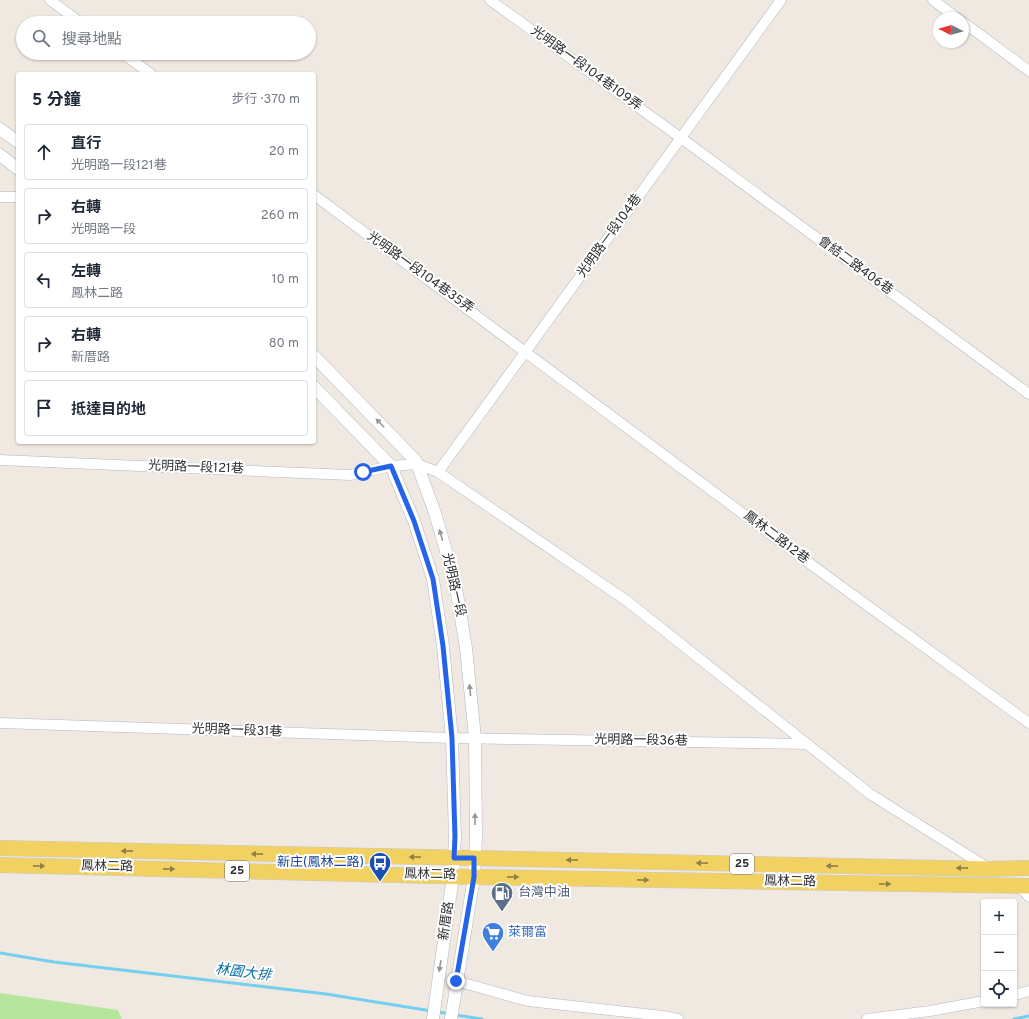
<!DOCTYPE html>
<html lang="zh-TW">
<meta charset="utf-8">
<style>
:root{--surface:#fff;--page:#f6f6f7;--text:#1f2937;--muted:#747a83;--line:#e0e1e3}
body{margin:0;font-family:Overpass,"Noto Sans TC",sans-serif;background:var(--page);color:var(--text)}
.controls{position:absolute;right:12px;bottom:12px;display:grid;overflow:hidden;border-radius:4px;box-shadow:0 1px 3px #0004}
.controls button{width:36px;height:36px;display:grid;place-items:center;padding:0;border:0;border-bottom:1px solid var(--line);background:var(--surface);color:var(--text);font:20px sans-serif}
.compass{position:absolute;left:933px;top:12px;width:36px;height:36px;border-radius:50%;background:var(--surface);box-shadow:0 1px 3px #0004;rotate:275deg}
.stop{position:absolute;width:12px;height:12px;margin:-9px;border:3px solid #2563eb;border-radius:50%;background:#fff}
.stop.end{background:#2563eb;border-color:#fff;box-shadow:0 1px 4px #0008}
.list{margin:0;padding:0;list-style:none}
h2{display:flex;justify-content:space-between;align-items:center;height:52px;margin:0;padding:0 16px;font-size:17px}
h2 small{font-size:13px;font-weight:400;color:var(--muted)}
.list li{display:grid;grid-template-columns:26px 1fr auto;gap:12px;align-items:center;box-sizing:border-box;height:56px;margin:0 8px 8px;padding:0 8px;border:1px solid var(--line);border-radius:4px}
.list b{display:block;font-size:15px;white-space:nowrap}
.list p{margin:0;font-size:13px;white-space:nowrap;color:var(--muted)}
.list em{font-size:13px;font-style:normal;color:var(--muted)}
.icon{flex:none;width:22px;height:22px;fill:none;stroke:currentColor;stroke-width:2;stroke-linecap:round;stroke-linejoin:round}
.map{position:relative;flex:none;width:1029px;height:1019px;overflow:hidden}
.search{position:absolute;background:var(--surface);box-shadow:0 1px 3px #0004;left:16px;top:16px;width:300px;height:44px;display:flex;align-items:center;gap:10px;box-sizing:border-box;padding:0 14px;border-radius:22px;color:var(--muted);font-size:15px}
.panel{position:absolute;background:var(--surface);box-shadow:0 1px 3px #0004;left:16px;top:72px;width:300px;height:372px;border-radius:4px}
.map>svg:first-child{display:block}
.green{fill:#b6e59e}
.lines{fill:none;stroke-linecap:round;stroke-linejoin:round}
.stream{stroke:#75cff0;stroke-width:3}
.minor-casing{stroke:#b4b7c1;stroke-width:11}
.tertiary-casing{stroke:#b4b7c1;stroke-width:13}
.primary-casing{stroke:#c9c9c9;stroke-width:16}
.minor{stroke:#fff;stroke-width:10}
.tertiary{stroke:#fff;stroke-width:12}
.primary{stroke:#f2d163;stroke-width:15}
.oneway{fill:#969696}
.oneway2{fill:#908048}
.route{stroke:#2563eb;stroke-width:5}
.labels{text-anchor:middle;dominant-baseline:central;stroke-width:4;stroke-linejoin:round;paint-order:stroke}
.shield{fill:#fff;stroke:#6d6d6d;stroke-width:1}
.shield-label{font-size:12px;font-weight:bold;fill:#2e2e2e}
.street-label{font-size:13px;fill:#2e2e2e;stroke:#fff}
.transit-label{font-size:13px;fill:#164399;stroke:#fff;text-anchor:end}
.service-label{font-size:13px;fill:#4e5e75;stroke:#fff;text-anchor:start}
.shop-label{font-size:13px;fill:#366cbe;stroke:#fff;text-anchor:start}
.water-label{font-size:14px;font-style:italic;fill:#0d6fa3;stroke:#fff}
</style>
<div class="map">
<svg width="1029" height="1019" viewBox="0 0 1029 1019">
<rect width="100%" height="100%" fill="#efe9e1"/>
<!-- green -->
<path class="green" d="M0,993l118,17 4,9h-122z"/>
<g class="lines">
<!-- stream -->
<path class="stream" d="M0,953l54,9 272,32 106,17
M438,1012l12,2
M455,1015l27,4
M1014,1019l15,-3"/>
<!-- minor casing -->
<g class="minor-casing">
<path id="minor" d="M50,0l31,23
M490,0l191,138 348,256
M933,0l24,18
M963,22l66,49
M122,53l29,21
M314,195l506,376 209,152
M0,197h18
M0,460l350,15 41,-9 26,-2 21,8 189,129 243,193 118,74
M438,472l343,-472
M0,723l452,15 356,6
M1020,887l9,10
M456,981l72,20 135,15 15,3
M1014,995l15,-4
M867,1019l63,-8 54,-10"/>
</g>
<!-- tertiary casing -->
<g class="tertiary-casing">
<path id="tertiary" d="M0,129l18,13
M0,155l18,14
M314,356l102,105 19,52 20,69 11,66 9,90 1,99 -2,40 -23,142
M314,387l77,79 23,55 19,58 10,67 9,92 3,99 -2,39 -20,143"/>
</g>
<!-- primary casing -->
<g class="primary-casing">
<path id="primary" d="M0,848l990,21 39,-1
M0,865l474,12 555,9"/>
</g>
<!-- minor -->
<use href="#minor" class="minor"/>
<!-- tertiary -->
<use href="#tertiary" class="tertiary"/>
<!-- primary -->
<use href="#primary" class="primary"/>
</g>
<!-- one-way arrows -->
<defs><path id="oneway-solid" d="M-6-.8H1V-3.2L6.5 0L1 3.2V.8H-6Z"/></defs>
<g class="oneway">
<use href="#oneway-solid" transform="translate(380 423) rotate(-134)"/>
<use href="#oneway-solid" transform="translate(441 535) rotate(-106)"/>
<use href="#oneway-solid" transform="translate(470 690) rotate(-96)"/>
<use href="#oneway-solid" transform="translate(475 819) rotate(-90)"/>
<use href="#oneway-solid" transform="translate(440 966) rotate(98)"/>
</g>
<g class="oneway2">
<use href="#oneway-solid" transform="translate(127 851) rotate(-179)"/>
<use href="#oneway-solid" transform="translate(257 854) rotate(-179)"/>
<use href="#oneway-solid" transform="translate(415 857) rotate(-179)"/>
<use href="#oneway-solid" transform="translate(572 860) rotate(-179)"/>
<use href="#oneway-solid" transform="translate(702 863) rotate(-179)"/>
<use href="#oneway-solid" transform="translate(39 866) rotate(1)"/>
<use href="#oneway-solid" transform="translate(832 866) rotate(-179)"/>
<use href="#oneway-solid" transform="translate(962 868) rotate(-179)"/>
<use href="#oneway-solid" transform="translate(169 869) rotate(1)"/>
<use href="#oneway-solid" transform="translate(513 877) rotate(1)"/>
<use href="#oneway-solid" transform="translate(643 880) rotate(1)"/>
<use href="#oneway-solid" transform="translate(885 884) rotate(1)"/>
</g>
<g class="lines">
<!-- route -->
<path class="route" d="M363,472l28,-6 23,55 19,58 10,67 9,92 3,99 -1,21h20v19l-18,104"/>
</g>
<!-- icons -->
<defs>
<g id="bus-pin" transform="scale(1.15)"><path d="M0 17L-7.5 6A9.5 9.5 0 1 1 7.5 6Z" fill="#1a4fb4" stroke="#fff"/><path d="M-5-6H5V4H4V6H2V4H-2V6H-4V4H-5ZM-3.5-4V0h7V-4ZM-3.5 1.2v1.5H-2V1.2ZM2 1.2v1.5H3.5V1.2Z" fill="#fff"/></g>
<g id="fuel-pin" transform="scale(1.15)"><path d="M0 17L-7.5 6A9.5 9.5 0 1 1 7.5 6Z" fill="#5c6f8a" stroke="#fff"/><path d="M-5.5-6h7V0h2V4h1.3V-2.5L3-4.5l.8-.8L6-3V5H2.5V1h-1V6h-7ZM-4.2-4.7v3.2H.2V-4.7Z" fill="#fff"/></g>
<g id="supermarket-pin" transform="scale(1.15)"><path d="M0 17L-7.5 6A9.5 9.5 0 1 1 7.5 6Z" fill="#3f7fe0" stroke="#fff"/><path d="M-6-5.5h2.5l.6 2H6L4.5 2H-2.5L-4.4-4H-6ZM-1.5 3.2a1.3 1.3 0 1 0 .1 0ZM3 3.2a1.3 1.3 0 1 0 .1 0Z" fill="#fff"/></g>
</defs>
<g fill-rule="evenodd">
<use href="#bus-pin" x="380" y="863"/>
<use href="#fuel-pin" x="502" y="893"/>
<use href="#supermarket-pin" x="493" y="933"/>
</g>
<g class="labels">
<!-- shield labels -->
<g class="shield">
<rect x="730" y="854" width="24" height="20" rx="3"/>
<rect x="225" y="861" width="24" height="20" rx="3"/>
</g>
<g class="shield-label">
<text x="742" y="864">25</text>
<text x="237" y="871">25</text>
</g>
<!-- street labels -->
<g class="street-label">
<text transform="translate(586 69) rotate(36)">光明路一段104巷109弄</text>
<text transform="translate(610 236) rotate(-54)">光明路一段104巷</text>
<text transform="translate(855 266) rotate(36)">會結二路406巷</text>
<text transform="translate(420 273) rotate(36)">光明路一段104巷35弄</text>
<text transform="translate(196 468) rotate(2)">光明路一段121巷</text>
<text transform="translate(776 538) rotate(37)">鳳林二路12巷</text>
<text transform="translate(453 585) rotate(77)">光明路一段</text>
<text transform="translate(237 731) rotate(2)">光明路一段31巷</text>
<text transform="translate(641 741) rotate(1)">光明路一段36巷</text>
<text transform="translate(107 867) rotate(1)">鳳林二路</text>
<text transform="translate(430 875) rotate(1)">鳳林二路</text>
<text transform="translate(790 882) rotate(1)">鳳林二路</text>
<text transform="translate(447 921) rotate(-82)">新厝路</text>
</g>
<!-- transit labels -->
<g class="transit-label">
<text x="364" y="863">新庄(鳳林二路)</text>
</g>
<!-- service labels -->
<g class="service-label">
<text x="518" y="893">台灣中油</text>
</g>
<!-- shop labels -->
<g class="shop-label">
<text x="508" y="933">萊爾富</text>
</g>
<!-- water labels -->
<g class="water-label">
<text transform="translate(243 973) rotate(7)">林園大排</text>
</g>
</g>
</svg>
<div class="controls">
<button>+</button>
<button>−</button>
<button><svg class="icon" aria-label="locate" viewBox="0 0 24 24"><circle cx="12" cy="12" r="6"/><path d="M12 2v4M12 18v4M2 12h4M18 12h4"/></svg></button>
</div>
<svg class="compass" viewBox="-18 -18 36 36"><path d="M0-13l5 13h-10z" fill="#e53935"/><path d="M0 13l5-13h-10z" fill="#747a83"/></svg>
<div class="stop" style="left:363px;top:472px"></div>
<div class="stop end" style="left:456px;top:981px"></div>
<div class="search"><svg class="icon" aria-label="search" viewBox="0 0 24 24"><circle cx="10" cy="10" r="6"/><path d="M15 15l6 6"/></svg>搜尋地點</div>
<section class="panel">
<h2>5 分鐘<small>步行 · 370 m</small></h2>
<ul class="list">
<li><svg class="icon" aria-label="ahead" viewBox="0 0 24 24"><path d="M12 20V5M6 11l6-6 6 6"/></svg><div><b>直行</b><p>光明路一段121巷</p></div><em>20 m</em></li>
<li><svg class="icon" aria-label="right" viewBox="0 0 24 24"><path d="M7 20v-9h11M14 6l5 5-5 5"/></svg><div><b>右轉</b><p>光明路一段</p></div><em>260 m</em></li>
<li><svg class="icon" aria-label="left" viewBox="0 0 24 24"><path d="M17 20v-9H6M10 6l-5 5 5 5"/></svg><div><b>左轉</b><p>鳳林二路</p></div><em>10 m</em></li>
<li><svg class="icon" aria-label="right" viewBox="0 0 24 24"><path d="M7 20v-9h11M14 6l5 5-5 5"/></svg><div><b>右轉</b><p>新厝路</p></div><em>80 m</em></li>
<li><svg class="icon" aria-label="arrive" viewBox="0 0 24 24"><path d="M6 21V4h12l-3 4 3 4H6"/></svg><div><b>抵達目的地</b></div></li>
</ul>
</section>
</div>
